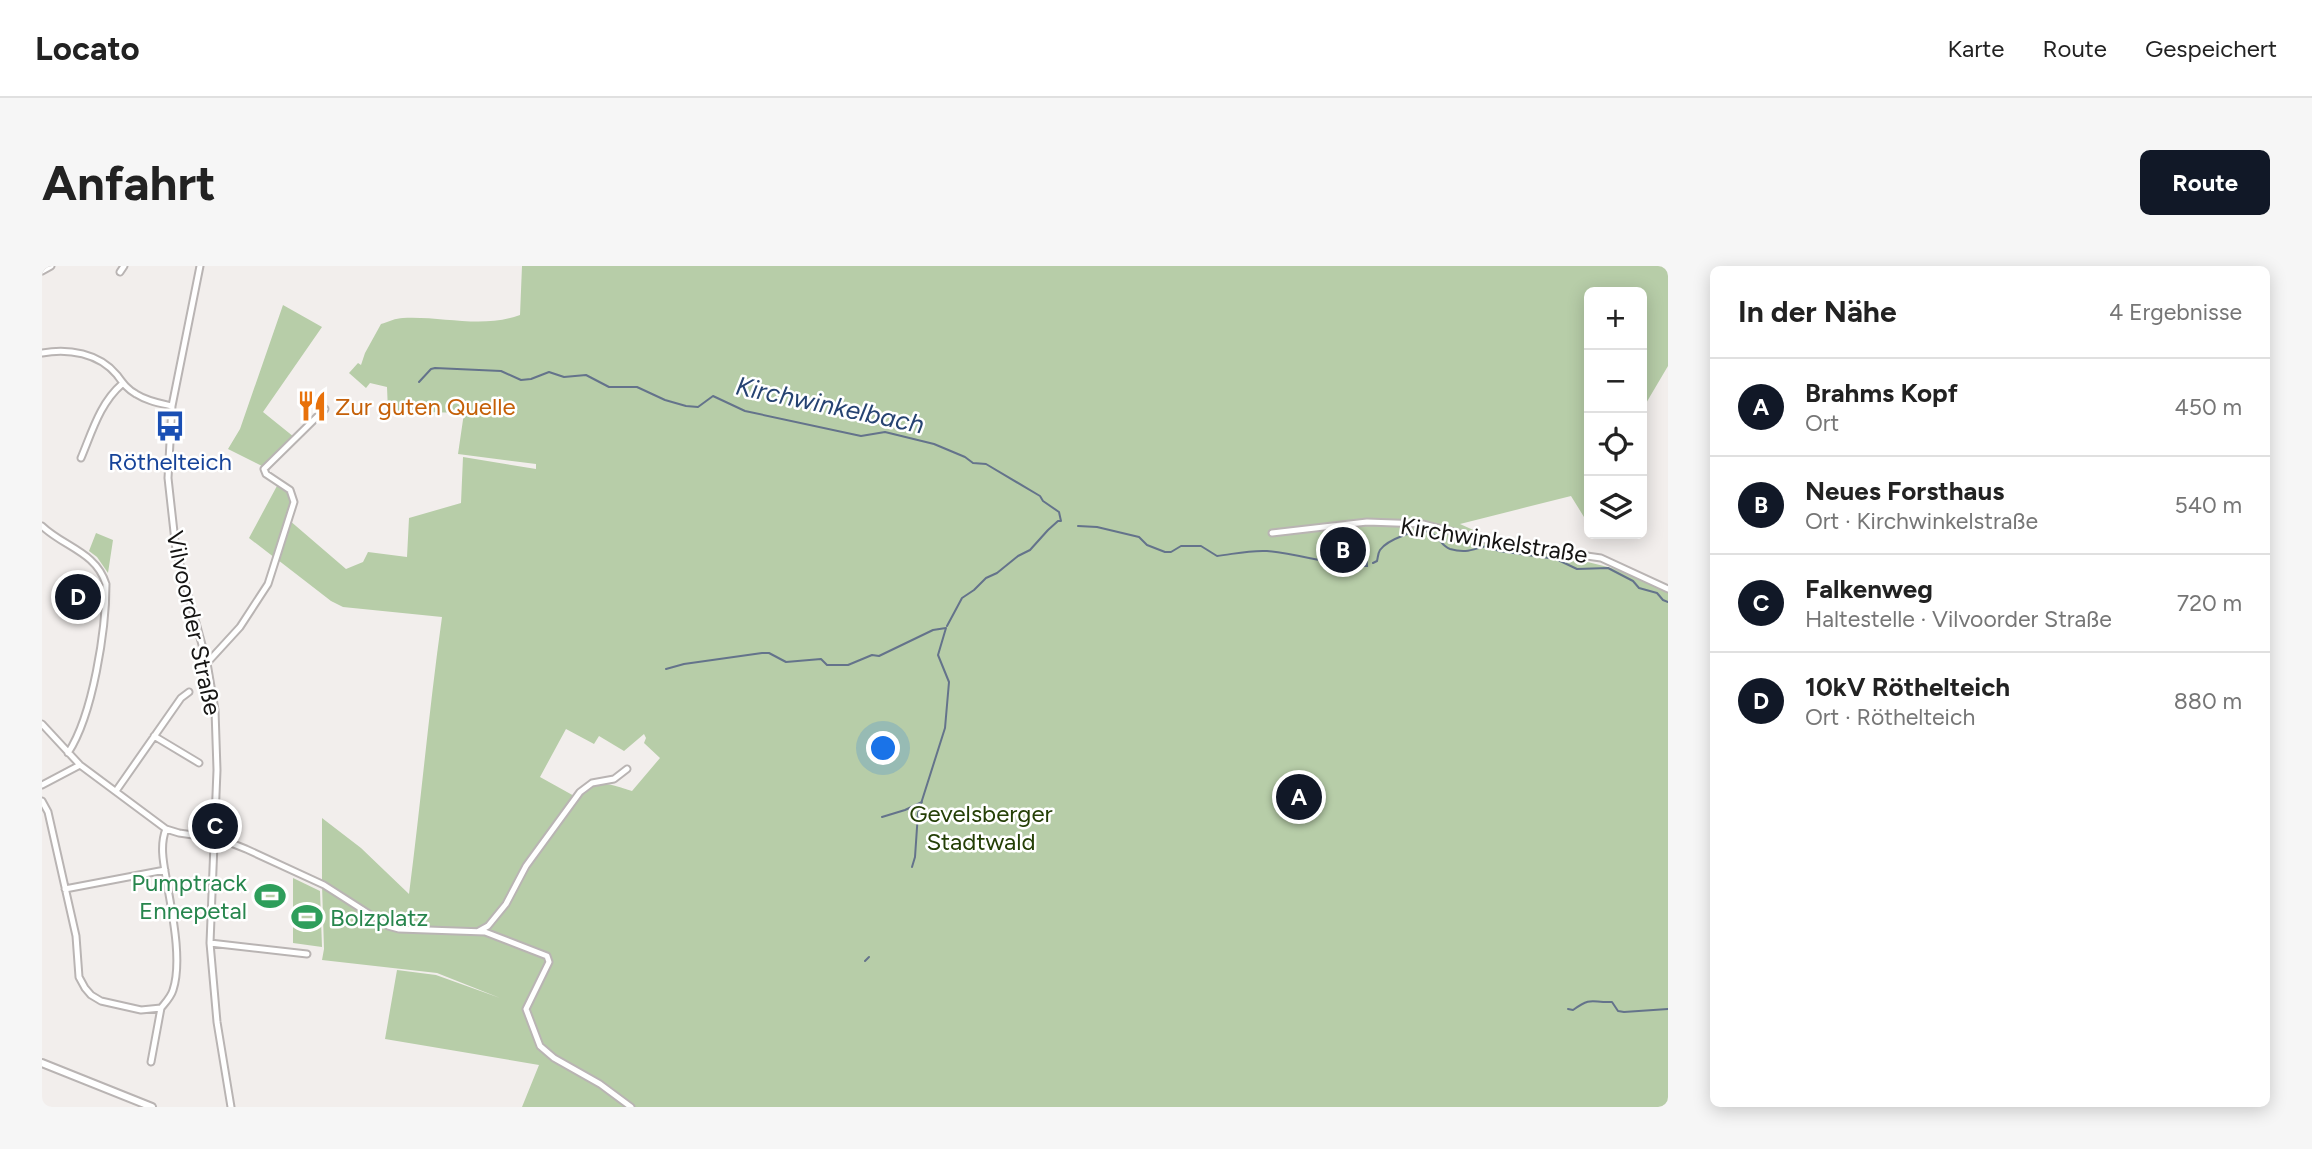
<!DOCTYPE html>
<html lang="de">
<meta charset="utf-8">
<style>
:root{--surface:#fff;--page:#f6f6f6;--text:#222;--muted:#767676;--line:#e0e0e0;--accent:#111827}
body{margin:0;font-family:Figtree,sans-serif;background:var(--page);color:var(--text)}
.controls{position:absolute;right:21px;top:21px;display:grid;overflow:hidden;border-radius:10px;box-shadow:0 4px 18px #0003}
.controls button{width:63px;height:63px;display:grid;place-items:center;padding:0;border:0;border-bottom:2px solid var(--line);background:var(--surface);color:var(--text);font:35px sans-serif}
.you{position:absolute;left:842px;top:483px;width:24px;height:24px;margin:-18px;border:5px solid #fff;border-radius:50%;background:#1a73e8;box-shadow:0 0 0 10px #1a73e833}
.badge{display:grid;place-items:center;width:46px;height:46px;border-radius:50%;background:var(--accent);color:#fff;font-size:23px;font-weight:700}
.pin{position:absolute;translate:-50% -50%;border:4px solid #fff;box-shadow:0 2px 7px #0006}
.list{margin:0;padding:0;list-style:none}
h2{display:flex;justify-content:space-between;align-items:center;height:91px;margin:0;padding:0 28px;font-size:30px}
h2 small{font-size:23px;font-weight:400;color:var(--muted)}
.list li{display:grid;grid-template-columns:46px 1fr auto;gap:21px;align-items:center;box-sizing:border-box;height:98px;padding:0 28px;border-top:2px solid var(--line)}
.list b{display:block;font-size:26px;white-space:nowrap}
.list p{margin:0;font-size:23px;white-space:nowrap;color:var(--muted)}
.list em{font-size:23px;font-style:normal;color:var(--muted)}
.icon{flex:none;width:38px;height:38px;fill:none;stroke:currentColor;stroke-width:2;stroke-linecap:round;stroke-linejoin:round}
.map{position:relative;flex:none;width:1626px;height:841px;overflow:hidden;border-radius:10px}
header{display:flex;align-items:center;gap:42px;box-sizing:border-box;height:98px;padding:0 35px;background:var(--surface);border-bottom:2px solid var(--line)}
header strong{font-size:33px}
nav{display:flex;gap:38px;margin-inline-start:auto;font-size:24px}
.intro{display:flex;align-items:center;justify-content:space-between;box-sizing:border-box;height:168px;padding:0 42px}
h1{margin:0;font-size:49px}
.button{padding:18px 32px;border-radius:10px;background:var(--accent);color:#fff;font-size:24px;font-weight:700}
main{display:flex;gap:42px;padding:0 42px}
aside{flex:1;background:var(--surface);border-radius:10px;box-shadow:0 4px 18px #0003}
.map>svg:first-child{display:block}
.green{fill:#b7cda8}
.water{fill:#869cbf;stroke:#64738b;stroke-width:2}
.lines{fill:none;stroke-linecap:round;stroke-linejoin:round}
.stream{stroke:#64738b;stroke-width:2}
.minor-casing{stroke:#b9b4b3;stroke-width:9}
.tertiary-casing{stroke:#b9b4b3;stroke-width:10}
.minor{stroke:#fff;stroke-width:5}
.tertiary{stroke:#fff;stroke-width:6}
.labels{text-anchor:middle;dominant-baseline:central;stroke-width:5;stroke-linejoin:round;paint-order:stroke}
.food-label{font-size:24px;fill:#c56008;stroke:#fff;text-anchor:start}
.transit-label{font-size:24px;fill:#164399;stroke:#fff}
.street-label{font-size:24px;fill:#151413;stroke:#fff}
.park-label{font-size:24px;fill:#243f06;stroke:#fff}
.leisure-label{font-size:24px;fill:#27864d;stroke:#fff;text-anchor:end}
.water-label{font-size:26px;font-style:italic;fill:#264372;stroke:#fff}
</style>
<header>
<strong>Locato</strong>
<nav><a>Karte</a><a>Route</a><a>Gespeichert</a></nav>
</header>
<div class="intro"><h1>Anfahrt</h1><a class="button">Route</a></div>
<main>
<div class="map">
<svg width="1626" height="841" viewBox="0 0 1626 841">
<rect width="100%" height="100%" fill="#f2eeec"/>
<!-- green -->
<path class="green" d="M480,0h1146v100l-26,44v-118h-53v224l-5,1 -13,-21 -111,28 31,14 133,33 44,21v515h-1146l17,-42 -154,-26 12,-69 39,5 64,23 -63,-25 -115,-13 2,-11 -2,-64 66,42 11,3 80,2 32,10 -29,-11c25,-16 31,-44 47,-67 16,-24 35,-47 52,-71 17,-15 31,-8 51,-2l28,-33 -16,-15 2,-5 -2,-4 -20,17 -25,-15 -5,8 -28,-15 -26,48 36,20c-17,24 -36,47 -52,71 -15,22 -20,47 -45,61l-80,-1 -11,-3 -66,-42v-65l39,30 48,46c12,-92 20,-185 33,-277l-99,-10 -12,-6 -53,-41 11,-40 57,49 17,-7 5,-10 39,5 2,-39 52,-15 2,-46 73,12v-5l-78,-10 6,-41 -76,-2 -1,-24 -17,-4 -4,5 -17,-15 9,-10 3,2 4,-12 16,-29c7,-2 15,-6 22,-6 40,-2 79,11 117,-3z
M241,39l39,22 -59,85 31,25 -30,30 -36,-18 12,-20z
M236,218l12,7 1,12 -16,55 -26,-20z
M54,267l17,7 -5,33 -11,-16 -8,-6z
M251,612l27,13 2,56 -29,-4z
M225,619l9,1 -3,21 -8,-1z"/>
<!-- water -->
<path class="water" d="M1324,283l1,17h-19l2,-13z"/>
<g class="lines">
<!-- stream -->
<path class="stream" d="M377,116l12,-13 4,-1 66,3 20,9 10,-1 18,-7 15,5 22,-2 23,12h28l28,13 21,6 12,1 15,-11 32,15 116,25 24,-4 49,12 31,13 8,6 13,1 54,32 3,5 16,11 2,9h-3l-10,9 -18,20 -12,6 -21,17 -11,5 -12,12 -12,8 -15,28
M1036,260l19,1 42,10 8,8 18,7h6l10,-6h20l16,10c17,-2 32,-6 50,-5 34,3 66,15 100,15
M1331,297l4,-2c1,-4 1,-8 3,-11 7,-10 37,-22 49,-18 10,4 12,14 21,17 17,5 23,0 37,-3l12,5 57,8 21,10 31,-1 25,13 6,7 18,5 6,7 5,2
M624,403l18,-5 78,-11h7l17,9 35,-3 6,6h21l24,-10 7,1 54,-26 13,-2 -8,27 11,27 -4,46 -27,85 -3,44 -3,10
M840,551l23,-7 17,-8
M823,695l4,-4
M1526,743l5,1c20,-14 18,-7 39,-8l6,9 6,1 44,-3"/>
<!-- minor casing -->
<g class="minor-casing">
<path id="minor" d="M158,0l-28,140 -4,72 8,72 31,113 8,47 2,60 -7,173 7,79 14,85
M0,5l9,-5
M78,6l4,-6
M0,87c26,-5 57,0 75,22 6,8 10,14 19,19 11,7 23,9 36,12
M39,192c11,-26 19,-55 41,-74
M0,260c22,21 54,26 64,58 0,46 -13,131 -38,169
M1230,267l95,-11 56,2 79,20 99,14 67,31
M165,397l33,-36 28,-43 26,-82 -4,-12 -24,-16 -2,-5 61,-60
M0,458l38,41 86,64 13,4 42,6 25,10 78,36 64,41 11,3 86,3 62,24 2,6 -23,47 14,37 14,12 46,26 31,23
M112,470l45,27
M0,519l38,-20
M74,525l65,-93 8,-6
M0,535l6,11 28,124 3,41 6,11 6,7 10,6 40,9 20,-2c4,-5 10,-11 12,-18 10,-30 -2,-82 -7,-113 -3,-16 -6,-33 0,-48
M23,623l100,-19
M437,665l9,-5 18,-22 20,-38 54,-74 12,-9 22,-4 13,-10
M168,677l97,11
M109,796l10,-54"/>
</g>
<!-- tertiary casing -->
<g class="tertiary-casing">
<path id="tertiary" d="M0,797l110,44"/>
</g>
<!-- minor -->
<use href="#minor" class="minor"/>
<!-- tertiary -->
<use href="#tertiary" class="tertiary"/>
</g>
<!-- icons -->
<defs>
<g id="restaurant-bare" transform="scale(2.415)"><path d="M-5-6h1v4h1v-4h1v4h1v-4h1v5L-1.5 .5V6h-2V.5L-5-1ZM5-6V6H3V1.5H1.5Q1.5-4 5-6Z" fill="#e8710a" stroke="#fff" stroke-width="2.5" paint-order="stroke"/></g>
<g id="bus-bare" transform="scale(2.415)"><path d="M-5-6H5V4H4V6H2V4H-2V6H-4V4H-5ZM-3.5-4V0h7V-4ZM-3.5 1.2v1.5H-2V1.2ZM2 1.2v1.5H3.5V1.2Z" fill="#1a4fb4" stroke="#fff" stroke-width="2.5" paint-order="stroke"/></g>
<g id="stadium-bare" transform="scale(2.415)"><path d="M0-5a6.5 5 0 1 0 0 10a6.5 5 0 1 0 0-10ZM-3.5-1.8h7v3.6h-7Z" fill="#2e9e5b" stroke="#fff" stroke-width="2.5" paint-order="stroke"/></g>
</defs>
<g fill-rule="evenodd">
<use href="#restaurant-bare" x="270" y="140"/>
<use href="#bus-bare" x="128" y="160"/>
<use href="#stadium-bare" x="228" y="630"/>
<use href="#stadium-bare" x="265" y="651"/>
</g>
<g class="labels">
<!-- food labels -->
<g class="food-label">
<text x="293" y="140">Zur guten Quelle</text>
</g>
<!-- transit labels -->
<g class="transit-label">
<text x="128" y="195">Röthelteich</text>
</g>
<!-- street labels -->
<g class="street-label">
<text transform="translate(1452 274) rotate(9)">Kirchwinkelstraße</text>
<text transform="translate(152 357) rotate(78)">Vilvoorder Straße</text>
</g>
<!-- park labels -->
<g class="park-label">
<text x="939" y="547">Gevelsberger<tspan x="939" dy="28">Stadtwald</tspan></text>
</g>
<!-- leisure labels -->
<g class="leisure-label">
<text x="205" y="616">Pumptrack<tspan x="205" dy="28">Ennepetal</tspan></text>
<text x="288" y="651" text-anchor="start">Bolzplatz</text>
</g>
<!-- water labels -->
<g class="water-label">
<text transform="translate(788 139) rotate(12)">Kirchwinkelbach</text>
</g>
</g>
</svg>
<div class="controls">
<button>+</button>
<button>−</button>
<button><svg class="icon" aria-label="locate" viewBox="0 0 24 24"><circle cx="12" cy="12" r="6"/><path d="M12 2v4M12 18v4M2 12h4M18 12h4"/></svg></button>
<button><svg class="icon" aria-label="layers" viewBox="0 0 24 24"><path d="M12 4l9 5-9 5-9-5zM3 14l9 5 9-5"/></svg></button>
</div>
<div class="you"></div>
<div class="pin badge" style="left:1257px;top:531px">A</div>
<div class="pin badge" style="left:1301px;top:284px">B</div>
<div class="pin badge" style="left:173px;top:560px">C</div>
<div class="pin badge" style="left:36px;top:331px">D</div>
</div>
<aside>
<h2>In der Nähe<small>4 Ergebnisse</small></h2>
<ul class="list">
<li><span class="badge">A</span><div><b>Brahms Kopf</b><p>Ort</p></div><em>450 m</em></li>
<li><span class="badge">B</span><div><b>Neues Forsthaus</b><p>Ort · Kirchwinkelstraße</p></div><em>540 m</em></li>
<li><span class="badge">C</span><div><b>Falkenweg</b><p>Haltestelle · Vilvoorder Straße</p></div><em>720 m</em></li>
<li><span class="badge">D</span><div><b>10kV Röthelteich</b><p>Ort · Röthelteich</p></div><em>880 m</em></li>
</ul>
</aside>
</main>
